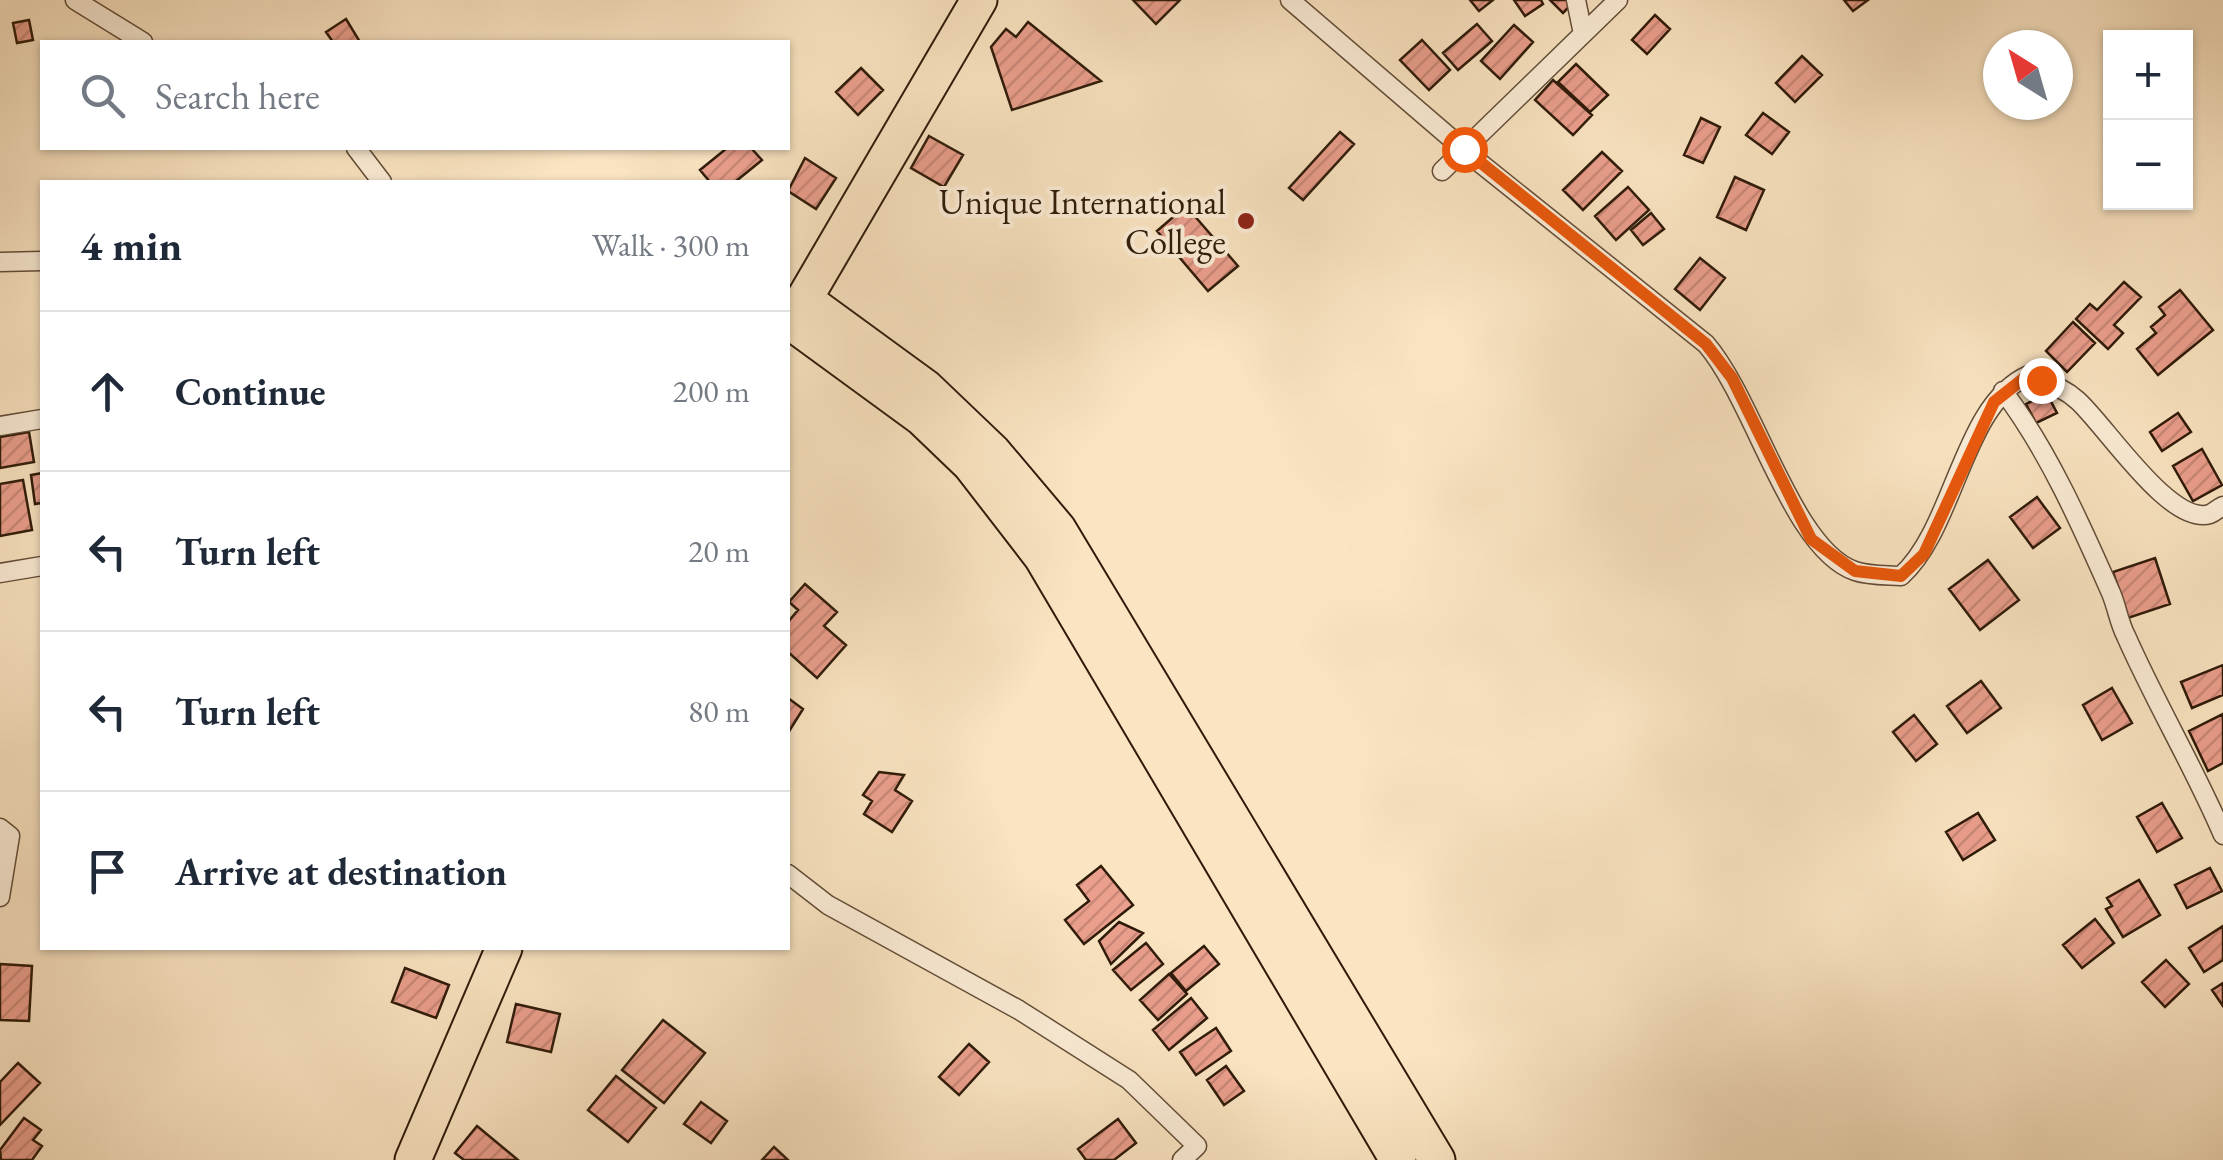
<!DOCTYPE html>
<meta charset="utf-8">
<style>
:root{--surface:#fff;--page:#f6f6f7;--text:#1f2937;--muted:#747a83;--line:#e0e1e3}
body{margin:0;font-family:"EB Garamond",serif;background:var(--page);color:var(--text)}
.controls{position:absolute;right:30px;top:30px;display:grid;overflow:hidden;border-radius:0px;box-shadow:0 2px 8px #0004}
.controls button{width:90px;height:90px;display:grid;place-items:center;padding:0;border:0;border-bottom:2px solid var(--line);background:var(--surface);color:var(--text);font:50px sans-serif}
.compass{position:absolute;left:1983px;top:30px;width:90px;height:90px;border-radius:50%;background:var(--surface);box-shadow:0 2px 8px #0004;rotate:323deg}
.stop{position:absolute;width:30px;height:30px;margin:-22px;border:8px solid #ea580c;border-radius:50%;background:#fff}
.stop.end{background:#ea580c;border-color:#fff;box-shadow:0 2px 10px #0008}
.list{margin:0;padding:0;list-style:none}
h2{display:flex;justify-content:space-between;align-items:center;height:130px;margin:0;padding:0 40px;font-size:42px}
h2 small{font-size:32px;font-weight:400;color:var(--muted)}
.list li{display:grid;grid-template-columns:65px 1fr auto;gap:30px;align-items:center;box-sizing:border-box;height:160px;padding:0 40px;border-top:2px solid var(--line)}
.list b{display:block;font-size:38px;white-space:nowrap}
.list em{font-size:32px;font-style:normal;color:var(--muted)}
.icon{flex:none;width:55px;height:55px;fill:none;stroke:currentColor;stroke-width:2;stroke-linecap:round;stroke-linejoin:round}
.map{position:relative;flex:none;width:2223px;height:1160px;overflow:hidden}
.search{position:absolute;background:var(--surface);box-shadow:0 2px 8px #0004;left:40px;top:40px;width:750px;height:110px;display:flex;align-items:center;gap:25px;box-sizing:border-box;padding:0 35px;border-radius:0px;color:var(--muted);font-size:38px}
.panel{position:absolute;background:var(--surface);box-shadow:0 2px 8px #0004;left:40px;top:180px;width:750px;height:770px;border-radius:0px}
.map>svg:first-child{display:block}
.building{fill:url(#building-hatch);stroke:#2f1b09;stroke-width:2.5}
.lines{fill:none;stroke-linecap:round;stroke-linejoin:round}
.street-casing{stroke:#624d37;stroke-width:21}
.highway-casing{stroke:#2f1b09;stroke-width:39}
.street{stroke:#fcedd7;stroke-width:18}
.highway{stroke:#fae4c2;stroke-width:35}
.route{stroke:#ea580c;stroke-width:12}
.poi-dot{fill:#8f2418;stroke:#fcedd7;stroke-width:4}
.labels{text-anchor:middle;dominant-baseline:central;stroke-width:8;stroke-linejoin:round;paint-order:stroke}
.poi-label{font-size:35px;fill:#2f1b09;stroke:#fcedd7;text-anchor:end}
</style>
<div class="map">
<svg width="2223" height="1160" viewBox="0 0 2223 1160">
<defs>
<pattern id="building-hatch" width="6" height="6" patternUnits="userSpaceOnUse" patternTransform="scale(2.5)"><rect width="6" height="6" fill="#eb9f8d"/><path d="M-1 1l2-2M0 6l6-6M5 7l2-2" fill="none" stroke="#ca8878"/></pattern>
</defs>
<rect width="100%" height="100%" fill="#fae4c2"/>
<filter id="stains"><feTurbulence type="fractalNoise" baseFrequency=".002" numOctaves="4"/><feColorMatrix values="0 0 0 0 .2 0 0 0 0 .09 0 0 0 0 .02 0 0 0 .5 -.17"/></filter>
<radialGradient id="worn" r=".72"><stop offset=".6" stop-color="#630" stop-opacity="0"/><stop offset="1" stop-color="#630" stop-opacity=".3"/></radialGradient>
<!-- building -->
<path class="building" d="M1133,0h47l-24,24z
M1470,0h23l-14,11z
M1514,0h27l2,4 -18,12z
M1550,0h23v3l-10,10z
M1844,0h24l-15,11z
M1655,15l15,14 -23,25 -15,-14z
M346,19l14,23h-27l-7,-10z
M29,20l4,20 -16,3 -4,-20z
M1028,22l73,59 -89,29 -21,-63 15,-18 10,8z
M1477,24l15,17 -34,29 -15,-17z
M1514,25l19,17 -33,37 -19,-18z
M1422,40l28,30 -21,20 -29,-30z
M1802,56l20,19 -27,27 -19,-19z
M1576,64l32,31 -18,17 -32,-30z
M861,68l22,22 -25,25 -22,-23z
M1553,80l39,35 -19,20 -38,-35z
M1763,113l26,19 -17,22 -26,-19z
M1701,118l19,9 -17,36 -19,-8z
M1340,132l14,12 -51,56 -14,-12z
M929,136l34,19 -19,32 -33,-19z
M727,148h24l11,12 -27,22h-25l-10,-12z
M1602,152l20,19 -39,39 -20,-20z
M805,158l31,20 -20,31 -28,-18z
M1735,177l29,13 -18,40 -29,-13z
M1628,187l21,23 -33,30 -21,-24z
M1186,206l52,60 -30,25 -51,-60z
M1651,213l13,16 -21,16 -12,-15z
M1700,258l25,20 -25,32 -25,-21z
M2124,282l17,15 -27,28 9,8 -15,16 -32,-30 14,-15 7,6z
M2180,290l33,40 -55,45 -21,-26 19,-16 -5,-6 14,-12 -6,-8z
M2073,322l22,21 -28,29 -21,-21z
M2047,394l10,19 -21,10 -10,-19z
M2178,413l13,19 -29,19 -12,-19z
M29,432l5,30 -34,6v-31z
M2202,449l20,36 -29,16 -20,-35z
M42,473v30l-7,1 -4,-29z
M23,480l9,50 -32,6v-52z
M2037,497l23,31 -27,20 -23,-31z
M2155,558l15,46 -42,14 -15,-46z
M1988,560l31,40 -39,30 -31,-41z
M805,584l32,28 -13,14 22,19 -29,33 -29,-26v-30l10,-12 -9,-8z
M2223,665v30l-31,13 -11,-26z
M1981,681l20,27 -34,25 -20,-27z
M2112,688l20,35 -30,17 -19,-35z
M788,698l15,11 -15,24z
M2223,714v49l-15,8 -19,-40z
M1914,715l23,29 -21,17 -23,-29z
M879,772l25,3 -9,15 17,11 -20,31 -28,-18 8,-13 -9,-6z
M2162,803l20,35 -25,14 -20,-35z
M1978,813l17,27 -32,20 -17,-28z
M1101,866l32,39 -49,39 -19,-24 24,-19 -12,-16z
M2210,868l12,23 -35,17 -12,-23z
M2139,880l21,35 -37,22 -17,-28 6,-3 -5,-8z
M2095,919l19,24 -32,25 -19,-23z
M1119,922l24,11 -32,31 -12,-23z
M2223,926v34l-19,12 -15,-24z
M1146,943l17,21 -32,26 -18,-20z
M1204,946l15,18 -33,27 -15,-18z
M2166,960l23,24 -24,23 -23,-25z
M0,964l32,2 -3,55 -29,-1z
M405,968l44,17 -13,33 -44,-16z
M1169,974l18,20 -29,26 -18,-20z
M2223,983v23l-11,-16z
M1191,998l16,20 -38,32 -16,-20z
M516,1004l44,10 -9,38 -44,-10z
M663,1020l42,33 -41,50 -42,-33z
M1216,1028l15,23 -35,24 -16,-23z
M969,1044l20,18 -30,33 -20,-18z
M18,1063l22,20 -40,42v-43z
M1226,1066l18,25 -20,14 -17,-25z
M616,1076l40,32 -28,34 -40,-32z
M701,1102l26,19 -16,22 -27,-19z
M24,1118l17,12 -8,10 9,6 -10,14h-31l-1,-10z
M1118,1119l18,24 -22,17h-28l-8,-11z
M477,1126l41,34h-54l-9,-7z
M774,1147l14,13h-26z"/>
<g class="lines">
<!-- street casing -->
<g class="street-casing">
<path id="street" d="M75,0l68,42
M1290,0l185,159 231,185c49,57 86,206 149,227 14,5 31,4 46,5 55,-50 61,-172 128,-201 17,8 34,12 48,25 27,23 93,127 133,114 5,-2 8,-6 13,-8
M1576,0l7,34
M356,148l26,34
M1442,171l176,-171
M0,262l42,-1
M2003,391c45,59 78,134 108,202 6,14 8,30 15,43 30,68 68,131 97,199
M0,426l42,-7
M0,573l42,-7
M0,828l10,8 -10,61
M788,874l40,31 191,105 110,70 68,66 -15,14"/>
</g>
<!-- highway casing -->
<g class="highway-casing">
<path id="highway" d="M804,299l122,89 67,64 65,77 379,631
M793,318l186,-318
M791,322l130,95 50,48 71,92 356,603
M413,1160l91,-212"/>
</g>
<!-- street -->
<use href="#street" class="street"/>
<!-- highway -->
<use href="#highway" class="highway"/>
</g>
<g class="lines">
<!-- route -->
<path class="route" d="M1464,149l242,195 26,34 79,161 44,32 46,5 23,-22 70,-152 34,-27 13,5"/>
</g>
<!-- markers -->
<circle class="poi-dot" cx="1246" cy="221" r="10"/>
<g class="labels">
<!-- poi labels -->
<g class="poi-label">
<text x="1226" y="201">Unique International<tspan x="1226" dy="40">College</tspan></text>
</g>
</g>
<rect width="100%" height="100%" filter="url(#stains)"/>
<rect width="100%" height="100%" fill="url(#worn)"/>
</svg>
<div class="controls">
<button>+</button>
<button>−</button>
</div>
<svg class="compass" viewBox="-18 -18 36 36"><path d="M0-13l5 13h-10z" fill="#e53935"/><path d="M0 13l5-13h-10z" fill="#747a83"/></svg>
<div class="stop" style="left:1464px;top:149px"></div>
<div class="stop end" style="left:2041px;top:380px"></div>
<div class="search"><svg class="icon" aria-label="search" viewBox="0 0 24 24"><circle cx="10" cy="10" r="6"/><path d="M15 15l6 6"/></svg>Search here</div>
<section class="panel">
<h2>4 min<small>Walk · 300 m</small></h2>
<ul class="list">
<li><svg class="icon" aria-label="ahead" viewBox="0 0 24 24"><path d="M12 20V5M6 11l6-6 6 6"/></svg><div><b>Continue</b></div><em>200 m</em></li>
<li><svg class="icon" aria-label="left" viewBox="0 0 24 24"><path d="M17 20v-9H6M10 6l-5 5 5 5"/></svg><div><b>Turn left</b></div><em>20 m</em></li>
<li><svg class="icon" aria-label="left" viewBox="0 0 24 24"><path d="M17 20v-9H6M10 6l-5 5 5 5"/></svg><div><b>Turn left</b></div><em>80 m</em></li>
<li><svg class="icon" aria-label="arrive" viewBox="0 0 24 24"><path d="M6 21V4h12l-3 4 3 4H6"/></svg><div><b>Arrive at destination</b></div></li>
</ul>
</section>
</div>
